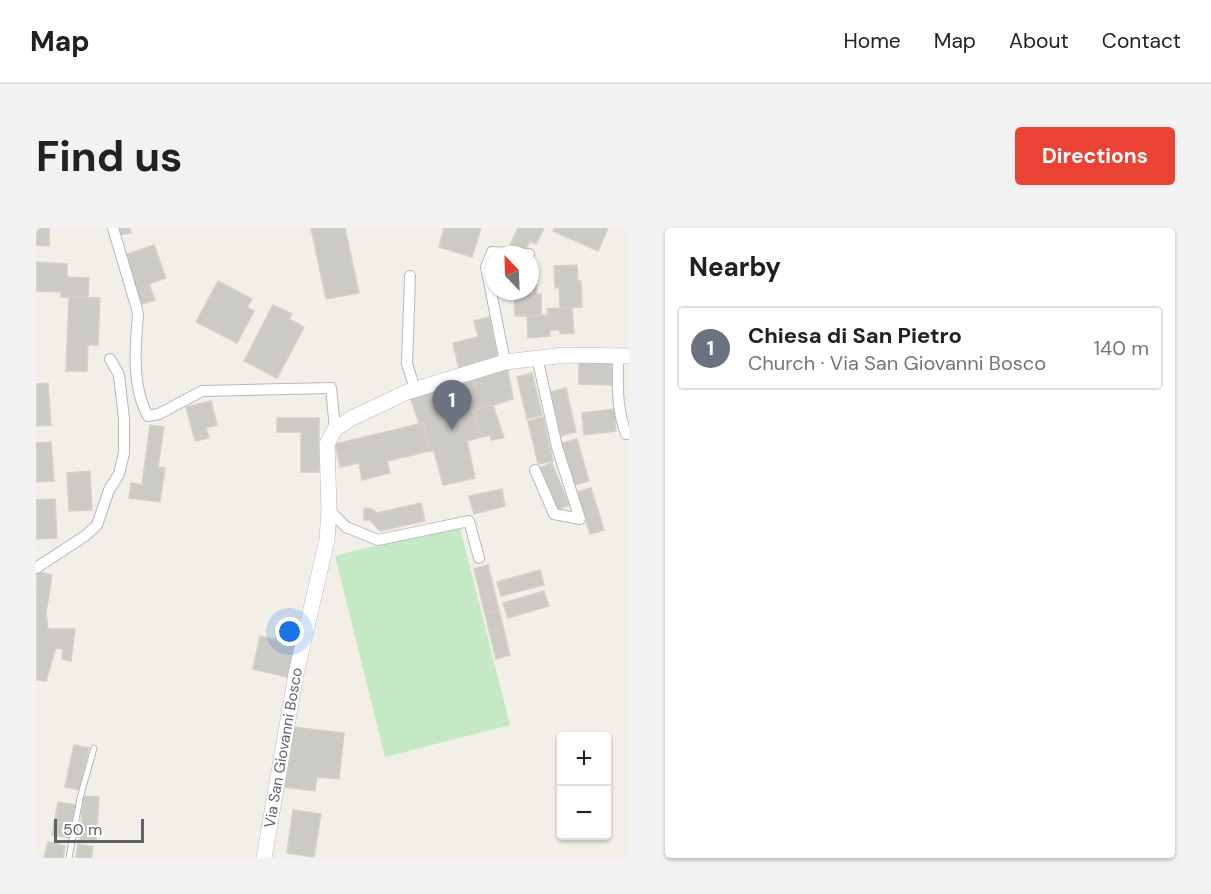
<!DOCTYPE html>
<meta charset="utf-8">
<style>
:root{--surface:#fff;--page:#f2f2f2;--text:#202124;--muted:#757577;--line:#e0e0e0;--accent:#ea4335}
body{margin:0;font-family:"DM Sans",sans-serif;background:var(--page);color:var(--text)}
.controls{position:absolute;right:18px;bottom:18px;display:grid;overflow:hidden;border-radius:6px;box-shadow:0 2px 4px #0004}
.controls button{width:54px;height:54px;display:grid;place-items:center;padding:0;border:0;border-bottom:2px solid var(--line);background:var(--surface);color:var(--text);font:30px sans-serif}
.compass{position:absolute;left:449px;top:18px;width:54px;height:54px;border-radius:50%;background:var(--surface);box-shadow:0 2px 4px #0004;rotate:337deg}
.scale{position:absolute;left:18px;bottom:15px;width:90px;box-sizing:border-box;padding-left:6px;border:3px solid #5f6368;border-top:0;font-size:16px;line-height:21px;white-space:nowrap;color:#5f6368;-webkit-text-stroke:4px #fff;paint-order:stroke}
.you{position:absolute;left:254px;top:404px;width:21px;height:21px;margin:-15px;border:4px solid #fff;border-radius:50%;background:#1a73e8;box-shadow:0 0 0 9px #1a73e833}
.badge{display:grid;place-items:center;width:39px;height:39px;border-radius:50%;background:var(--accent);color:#fff;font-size:20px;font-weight:700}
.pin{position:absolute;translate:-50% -50px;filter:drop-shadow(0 2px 3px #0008)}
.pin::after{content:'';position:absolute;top:32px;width:21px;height:18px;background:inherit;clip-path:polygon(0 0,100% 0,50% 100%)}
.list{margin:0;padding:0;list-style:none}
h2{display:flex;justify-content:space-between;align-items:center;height:78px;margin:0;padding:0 24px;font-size:26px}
h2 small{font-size:20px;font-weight:400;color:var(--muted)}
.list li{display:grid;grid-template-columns:39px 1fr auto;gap:18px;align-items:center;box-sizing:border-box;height:84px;margin:0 12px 12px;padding:0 12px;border:2px solid var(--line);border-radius:6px}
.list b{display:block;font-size:22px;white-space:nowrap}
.list p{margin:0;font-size:20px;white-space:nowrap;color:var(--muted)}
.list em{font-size:20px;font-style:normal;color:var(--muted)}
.map{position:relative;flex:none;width:593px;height:630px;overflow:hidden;border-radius:6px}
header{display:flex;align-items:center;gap:36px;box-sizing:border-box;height:84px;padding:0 30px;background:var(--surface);border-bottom:2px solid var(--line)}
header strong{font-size:28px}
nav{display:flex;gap:33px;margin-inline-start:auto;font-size:21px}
.intro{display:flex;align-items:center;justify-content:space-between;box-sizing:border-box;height:144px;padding:0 36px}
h1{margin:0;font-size:42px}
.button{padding:15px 27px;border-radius:6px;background:var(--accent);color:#fff;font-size:21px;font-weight:700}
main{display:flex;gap:36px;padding:0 36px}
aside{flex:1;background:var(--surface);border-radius:6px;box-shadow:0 2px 4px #0004}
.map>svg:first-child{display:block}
.green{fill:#c5e8c5}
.building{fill:#cccac5;stroke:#d6d1c6;stroke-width:1.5}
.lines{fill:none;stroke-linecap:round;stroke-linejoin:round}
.lane-casing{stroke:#b5b8bc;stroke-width:7}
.street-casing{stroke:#b5b8bc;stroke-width:12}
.secondary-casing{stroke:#b6babf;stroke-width:16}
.lane{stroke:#fff;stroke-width:5}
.street{stroke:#fff;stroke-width:10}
.secondary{stroke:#fff;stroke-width:15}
.labels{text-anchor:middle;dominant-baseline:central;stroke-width:4.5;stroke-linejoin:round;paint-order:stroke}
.street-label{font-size:15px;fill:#5f6368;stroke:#fff}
</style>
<header>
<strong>Map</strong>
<nav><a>Home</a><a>Map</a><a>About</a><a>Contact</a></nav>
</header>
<div class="intro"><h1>Find us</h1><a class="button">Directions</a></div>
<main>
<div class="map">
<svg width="593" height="630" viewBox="0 0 593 630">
<rect width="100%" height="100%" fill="#f1efe8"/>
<!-- green -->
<path class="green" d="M423,296l51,201 -125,32 -50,-201z"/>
<!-- building -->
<path class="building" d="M1,0h12v18l-13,-1z
M81,0h13l1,5 -13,2z
M275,0h34l14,65 -33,6z
M408,0h37l-9,29 -33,-10z
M482,0h26l-8,16 -6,-3 -6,11 -14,-7z
M519,0h53l-10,23 -45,-20z
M118,17l12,33 -17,6 6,16 -16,5 -17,-49z
M0,34l31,2v13l22,1 -1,19h-27v-5l-25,-1z
M541,37l1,16h3l1,26 -22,1 -1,-21 -4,1 -1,-22z
M494,42h6l1,24h4v21l-26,1 -1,-22h-3l-1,-3h20z
M182,53l34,18 -5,8 7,4 -17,32 -41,-21z
M33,69l31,1 -2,47h-10l-1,26h-21z
M237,77l19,9 -3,5 15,8 -27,51 -33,-17z
M536,79l2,26 -14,1v-4h-10v6l-22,2 -1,-22 21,-1 -1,-6z
M453,89l9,42 -39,10 -6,-26 25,-6 -4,-16z
M543,133l33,1v23l-33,-1z
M471,138l6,33 -40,12 -10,-28z
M496,145l10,42 -15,4 -10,-42z
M12,155l3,42 -15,1v-42z
M427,155l19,54 -15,4 8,37 -32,7 -9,-34h-4l-7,-28 -4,1 -10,-31z
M530,160l10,44 -16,4 -10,-44z
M175,173l6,24 -11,3 3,10 -14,3 -9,-34z
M457,177l11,33 -13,2 -1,-5 -8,2 -9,-26z
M578,181l2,22 -32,4 -2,-22z
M507,189l10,44 -15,3 -10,-43z
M241,190h42v54h-18v-40h-24z
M387,195l7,28 -43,10 3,12 -28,7 -3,-17 -19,4 -5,-23z
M114,197l14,2 -6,40 7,1 -5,34 -31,-4 2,-15 11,2z
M541,211l12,42 -15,4 -12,-42z
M15,214l3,39 -18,1v-39z
M516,235l17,42 -14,6 -16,-43z
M54,243l2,39 -23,1 -2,-38z
M555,260l13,42 -14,4 -13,-42z
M466,261l3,17 -31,8 -5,-18z
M19,271l2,39 -21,1v-39z
M385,275l4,18 -45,10 -10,-11h-6v-12l8,1 5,4z
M452,337l11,45 -14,4 -11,-45z
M504,342l4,15 -43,11 -4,-14z
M1,343l15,4 -6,38 2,16h27l-4,32 -9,-2 1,-9 -7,-3 -10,34 -10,-1z
M508,363l5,15 -41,12 -5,-15z
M463,382l11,45 -14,4 -11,-45z
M241,402l13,3 -2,7 12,2 -8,36 -39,-9 7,-33 15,4z
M257,499l51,6 -5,46 -22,-2 -2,14 -30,-4z
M38,517l15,3 -9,42 -15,-3z
M47,568l16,1 -3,44 -16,-1z
M22,574l17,3 -6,33 -17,-3z
M257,582l28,4 -7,43 -27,-4z
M12,614l17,4 -2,12h-19z
M42,616l15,3 -2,11h-15z"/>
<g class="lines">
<!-- lane casing -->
<g class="lane-casing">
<path id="lane" d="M33,630l11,-60 14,-50"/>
</g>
<!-- street casing -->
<g class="street-casing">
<path id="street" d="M77,0l24,81 1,7c-3,31 -6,72 10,100l11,-2 43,-23 129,-3 4,41
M374,48l-3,88 8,25
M582,129c0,28 -2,50 8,77h3
M469,134l-19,-95 6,-15 37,2
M499,242l19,44 26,5 -23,-72 -20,-90
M293,282l17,17 32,13 91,-19 10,37
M0,340l49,-32 12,-11 12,-35 10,-16 5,-21v-34l-5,-44 -9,-16"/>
</g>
<!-- secondary casing -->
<g class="secondary-casing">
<g id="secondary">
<path id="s1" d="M228,630l32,-184 31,-134 2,-30 -2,-66 8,-15 17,-11 55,-26 98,-30 60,-7 64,1"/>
</g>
</g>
<!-- lane -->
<use href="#lane" class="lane"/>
<!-- street -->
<use href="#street" class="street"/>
<!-- secondary -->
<use href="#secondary" class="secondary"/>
</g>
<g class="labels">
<!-- street labels -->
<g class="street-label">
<text stroke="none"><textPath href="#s1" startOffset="112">Via San Giovanni Bosco</textPath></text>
</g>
</g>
</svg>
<div class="controls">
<button>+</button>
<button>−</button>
</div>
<svg class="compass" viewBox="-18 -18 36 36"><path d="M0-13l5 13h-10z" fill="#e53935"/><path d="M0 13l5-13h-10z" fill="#757577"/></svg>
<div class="scale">50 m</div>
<div class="you"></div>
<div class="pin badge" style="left:416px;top:202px;background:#6b7280">1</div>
</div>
<aside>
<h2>Nearby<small></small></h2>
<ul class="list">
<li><span class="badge" style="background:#6b7280">1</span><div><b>Chiesa di San Pietro</b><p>Church · Via San Giovanni Bosco</p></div><em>140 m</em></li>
</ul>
</aside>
</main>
